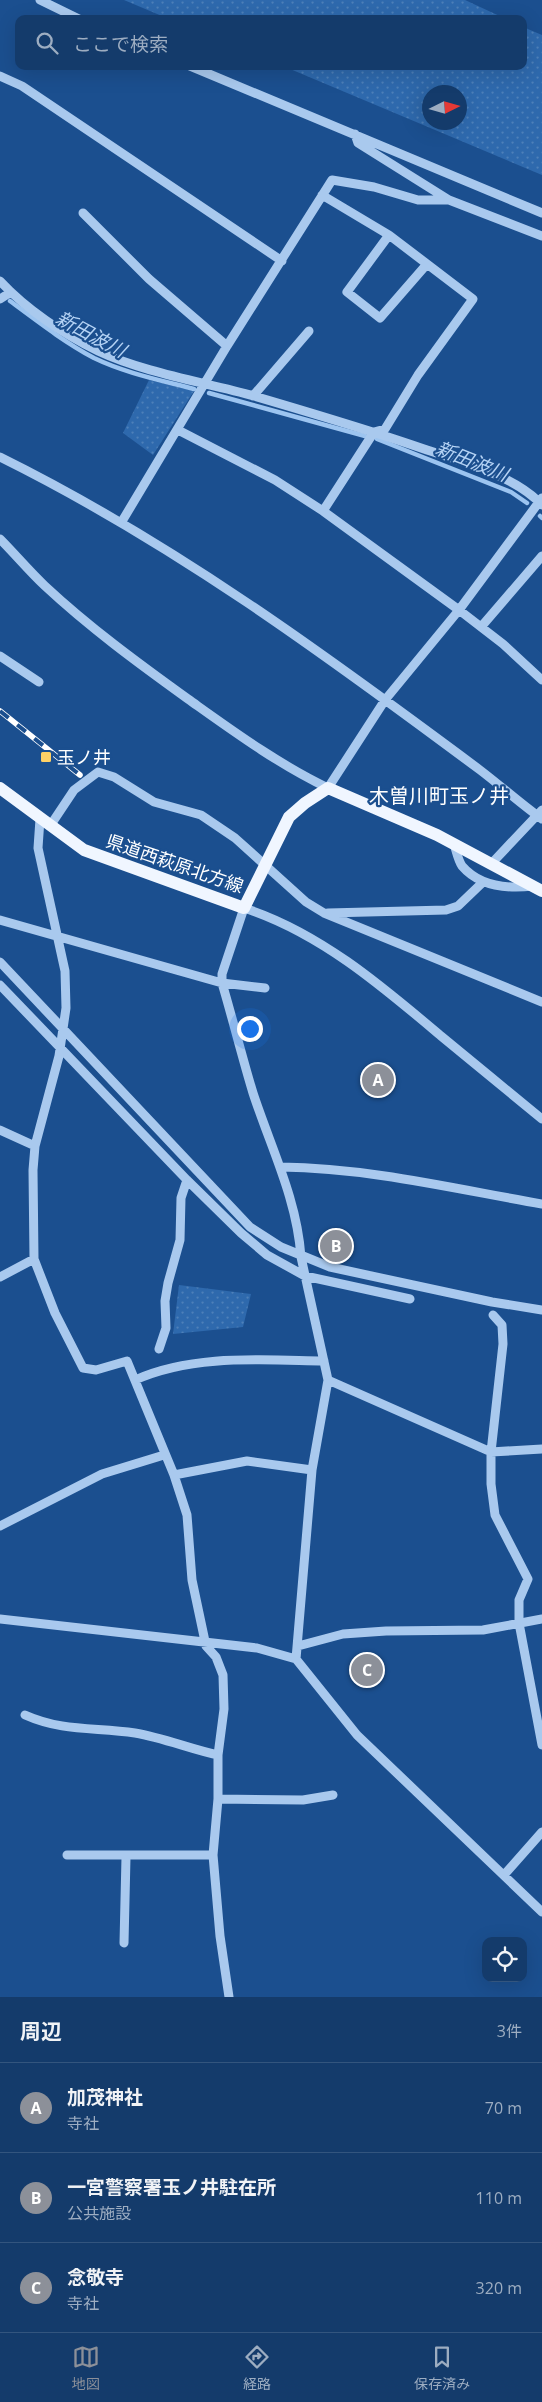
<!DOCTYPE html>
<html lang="ja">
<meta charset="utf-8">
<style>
:root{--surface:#143b6b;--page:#1d4271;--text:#f1f3f6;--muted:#9dadc1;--line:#33557e;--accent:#8c9099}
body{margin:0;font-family:"Open Sans","Noto Sans JP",sans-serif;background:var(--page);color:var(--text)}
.controls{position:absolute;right:15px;bottom:15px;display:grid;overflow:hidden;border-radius:10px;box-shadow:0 5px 20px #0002}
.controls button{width:45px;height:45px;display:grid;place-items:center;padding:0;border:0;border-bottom:1px solid var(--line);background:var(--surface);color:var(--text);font:25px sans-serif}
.compass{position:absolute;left:422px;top:85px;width:45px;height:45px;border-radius:50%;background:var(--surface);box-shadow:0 5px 20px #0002;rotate:85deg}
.you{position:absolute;left:249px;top:1028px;width:18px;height:18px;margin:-12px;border:4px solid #fff;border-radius:50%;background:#1a73e8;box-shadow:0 0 0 8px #1a73e833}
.badge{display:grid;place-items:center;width:32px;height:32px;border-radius:50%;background:var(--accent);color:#fff;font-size:16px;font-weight:700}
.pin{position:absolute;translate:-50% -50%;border:2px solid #fff;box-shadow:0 1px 5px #0006}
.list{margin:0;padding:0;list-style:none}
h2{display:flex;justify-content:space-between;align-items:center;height:65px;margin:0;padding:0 20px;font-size:21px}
h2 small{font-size:16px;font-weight:400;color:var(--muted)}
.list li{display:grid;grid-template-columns:32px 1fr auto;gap:15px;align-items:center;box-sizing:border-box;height:90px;padding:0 20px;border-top:1px solid var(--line)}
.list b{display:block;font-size:19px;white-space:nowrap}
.list p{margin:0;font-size:16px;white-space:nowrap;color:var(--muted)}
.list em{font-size:16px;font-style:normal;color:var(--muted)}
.icon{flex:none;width:28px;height:28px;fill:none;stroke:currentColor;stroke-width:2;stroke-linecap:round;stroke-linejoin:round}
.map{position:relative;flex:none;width:542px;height:1997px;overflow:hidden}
.search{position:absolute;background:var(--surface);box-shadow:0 5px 20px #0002;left:15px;right:15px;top:15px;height:55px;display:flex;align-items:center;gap:12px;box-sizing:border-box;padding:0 18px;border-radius:10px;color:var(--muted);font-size:19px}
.sheet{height:335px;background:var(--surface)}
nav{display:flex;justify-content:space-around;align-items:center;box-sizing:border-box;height:70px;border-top:1px solid var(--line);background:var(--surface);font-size:14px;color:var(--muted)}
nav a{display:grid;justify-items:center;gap:2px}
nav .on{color:var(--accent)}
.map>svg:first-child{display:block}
.park{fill:url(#park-dots);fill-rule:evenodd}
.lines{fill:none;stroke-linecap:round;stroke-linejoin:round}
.stream{stroke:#9cc4f0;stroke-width:4.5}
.minor{stroke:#a9c9ee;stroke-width:9}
.major{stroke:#f0f6ff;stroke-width:12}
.rail-casing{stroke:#fff;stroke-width:5.5}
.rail{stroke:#1b4f8f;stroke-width:4;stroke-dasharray:11;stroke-linecap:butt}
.poi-dot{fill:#ffd166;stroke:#1b4f8f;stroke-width:2}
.labels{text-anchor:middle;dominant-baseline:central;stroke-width:4.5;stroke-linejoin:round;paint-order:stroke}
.poi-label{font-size:18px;fill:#fff;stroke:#1b4f8f;text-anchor:start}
.street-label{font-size:18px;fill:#fff;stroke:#1b4f8f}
.water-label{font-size:19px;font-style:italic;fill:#b5d3f5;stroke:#1b4f8f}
.quarter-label{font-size:20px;fill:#fff;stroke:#1b4f8f}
</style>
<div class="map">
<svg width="542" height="1997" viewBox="0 0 542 1997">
<defs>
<pattern id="park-dots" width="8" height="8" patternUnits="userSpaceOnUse" patternTransform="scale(1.25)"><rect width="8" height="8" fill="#2e69ad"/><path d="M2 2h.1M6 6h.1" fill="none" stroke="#4d80b9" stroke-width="1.8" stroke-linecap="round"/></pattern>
</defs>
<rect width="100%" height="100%" fill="#1b4f8f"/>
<!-- park -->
<path class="park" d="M124,0h341l41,19h-337z
M523,27l19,8v140l-259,-109h240zM460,92v30h-30v-30z
M149,380l45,11 -41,64 -30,-22z
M179,1285l72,9 -8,33 -70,7z"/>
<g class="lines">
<!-- stream -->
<path class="stream" d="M10,301c27,20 54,41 84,57 31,15 66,22 100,31
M209,393l156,43
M377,439l134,53 16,11
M540,516l2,2"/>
<!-- minor -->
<path class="minor" d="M40,0l39,19
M190,66l352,147
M0,76l22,10 260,175
M322,195l67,40 84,64 -55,76 -33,54 -11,3 -51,79
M449,200l93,36
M83,213l66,66 78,67
M389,235l-42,57 33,26 47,-54
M0,281c26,28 63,53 98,70 47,22 106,31 156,45 58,17 116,34 173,54 36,12 88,26 115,55
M0,299l11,-7
M253,396l56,-65
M178,430l97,50 48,31 136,99 44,34 39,36
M0,457c172,85 327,199 480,313 21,16 41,34 62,49
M121,523l106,-177 105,-166 42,7 44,13h31l-91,-57 -3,-9
M0,539c15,15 29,32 45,47 44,41 93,77 143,113 45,32 90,65 140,89l57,-88 74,-90 83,-112
M481,627l61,-71
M0,656l39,26
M40,819l-2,29 27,123 1,37 -7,48 -24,90 -2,24 1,89 21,54 28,55 13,2 31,-9 47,114 13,40 5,65 14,66 10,11 7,18 1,34 -6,46v44l-5,56 7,81 9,61
M50,826l24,-36 24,-18 16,5 40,25 47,13 34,23 71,64 18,11 218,89
M454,844c2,6 4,16 8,22 18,21 46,23 71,20
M492,863l50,-53
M328,913l118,-3 12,-4 24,-23
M0,920l222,63 43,5
M0,962l250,265 31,20 49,20 162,35 50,8
M0,985l187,195 54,53 26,22 38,21 105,23
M0,1130l35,16
M281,1167c88,1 175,22 261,37
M0,1277l34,-18
M493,1315l9,10 1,19 -12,108v32l4,31 33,64 -9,21v23l23,122
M159,1349l7,-21 -1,-27 3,-18 12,-43 1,-42 6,-18
M135,1380c58,-26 127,-20 189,-19
M328,1380l163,72 51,-3
M174,1475l73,-14 65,9
M0,1526l102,-52 62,-19
M0,1619l257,29 39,11 61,76 185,177
M298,1646l45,-12 43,-3 97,-1 59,-11
M296,1659l16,-189 16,-90 -27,-123c-4,-58 -30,-109 -48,-164 -11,-36 -20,-73 -31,-110v-9l22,-66c75,24 138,78 197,128 34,28 67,55 101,83
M25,1715c38,17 71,12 110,18 29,5 55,16 83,22
M218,1799l85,1 30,-5
M67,1855h146
M504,1875l38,-43
M124,1943l2,-86"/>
<!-- major -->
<path class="major" d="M0,788l84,62 160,58 45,-91 16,-14 23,-15 109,47 105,56"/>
<!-- rail casing -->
<g class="rail-casing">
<path id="rail" d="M0,711l80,64"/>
</g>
<!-- rail -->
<use href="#rail" class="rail"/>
</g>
<!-- markers -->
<rect class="poi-dot" x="40" y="751" width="12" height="12" rx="2.5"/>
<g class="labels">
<!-- poi labels -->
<g class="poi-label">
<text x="57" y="757">玉ノ井</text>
</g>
<!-- street labels -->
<g class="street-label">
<text transform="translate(175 863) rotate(19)">県道西萩原北方線</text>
</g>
<!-- water labels -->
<g class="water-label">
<text transform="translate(91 334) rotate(28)">新田波川</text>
<text transform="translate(472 461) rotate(22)">新田波川</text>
</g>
<!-- quarter labels -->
<g class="quarter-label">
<text x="439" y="795">木曽川町玉ノ井</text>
</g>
</g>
</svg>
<div class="controls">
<button><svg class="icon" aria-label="locate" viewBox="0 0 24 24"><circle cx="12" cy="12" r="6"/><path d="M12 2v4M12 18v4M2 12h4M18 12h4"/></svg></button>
</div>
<svg class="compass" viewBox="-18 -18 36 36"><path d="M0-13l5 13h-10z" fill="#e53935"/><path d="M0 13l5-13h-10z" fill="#9dadc1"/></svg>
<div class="you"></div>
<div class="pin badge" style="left:378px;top:1080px">A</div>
<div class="pin badge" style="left:336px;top:1246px">B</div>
<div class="pin badge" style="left:367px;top:1670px">C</div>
<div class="search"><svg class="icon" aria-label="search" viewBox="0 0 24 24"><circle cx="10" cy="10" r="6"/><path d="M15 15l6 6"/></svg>ここで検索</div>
</div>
<section class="sheet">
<h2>周辺<small>3件</small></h2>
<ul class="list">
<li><span class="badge">A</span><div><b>加茂神社</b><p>寺社</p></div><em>70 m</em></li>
<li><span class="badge">B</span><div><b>一宮警察署玉ノ井駐在所</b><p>公共施設</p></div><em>110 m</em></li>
<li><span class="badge">C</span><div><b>念敬寺</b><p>寺社</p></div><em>320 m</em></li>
</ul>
</section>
<nav>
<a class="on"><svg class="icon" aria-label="map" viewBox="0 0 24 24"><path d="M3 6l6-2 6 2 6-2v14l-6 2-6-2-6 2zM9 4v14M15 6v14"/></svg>地図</a>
<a><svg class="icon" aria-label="directions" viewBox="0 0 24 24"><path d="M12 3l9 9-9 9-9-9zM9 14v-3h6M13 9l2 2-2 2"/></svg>経路</a>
<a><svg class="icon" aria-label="saved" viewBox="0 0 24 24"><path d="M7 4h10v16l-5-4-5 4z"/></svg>保存済み</a>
</nav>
